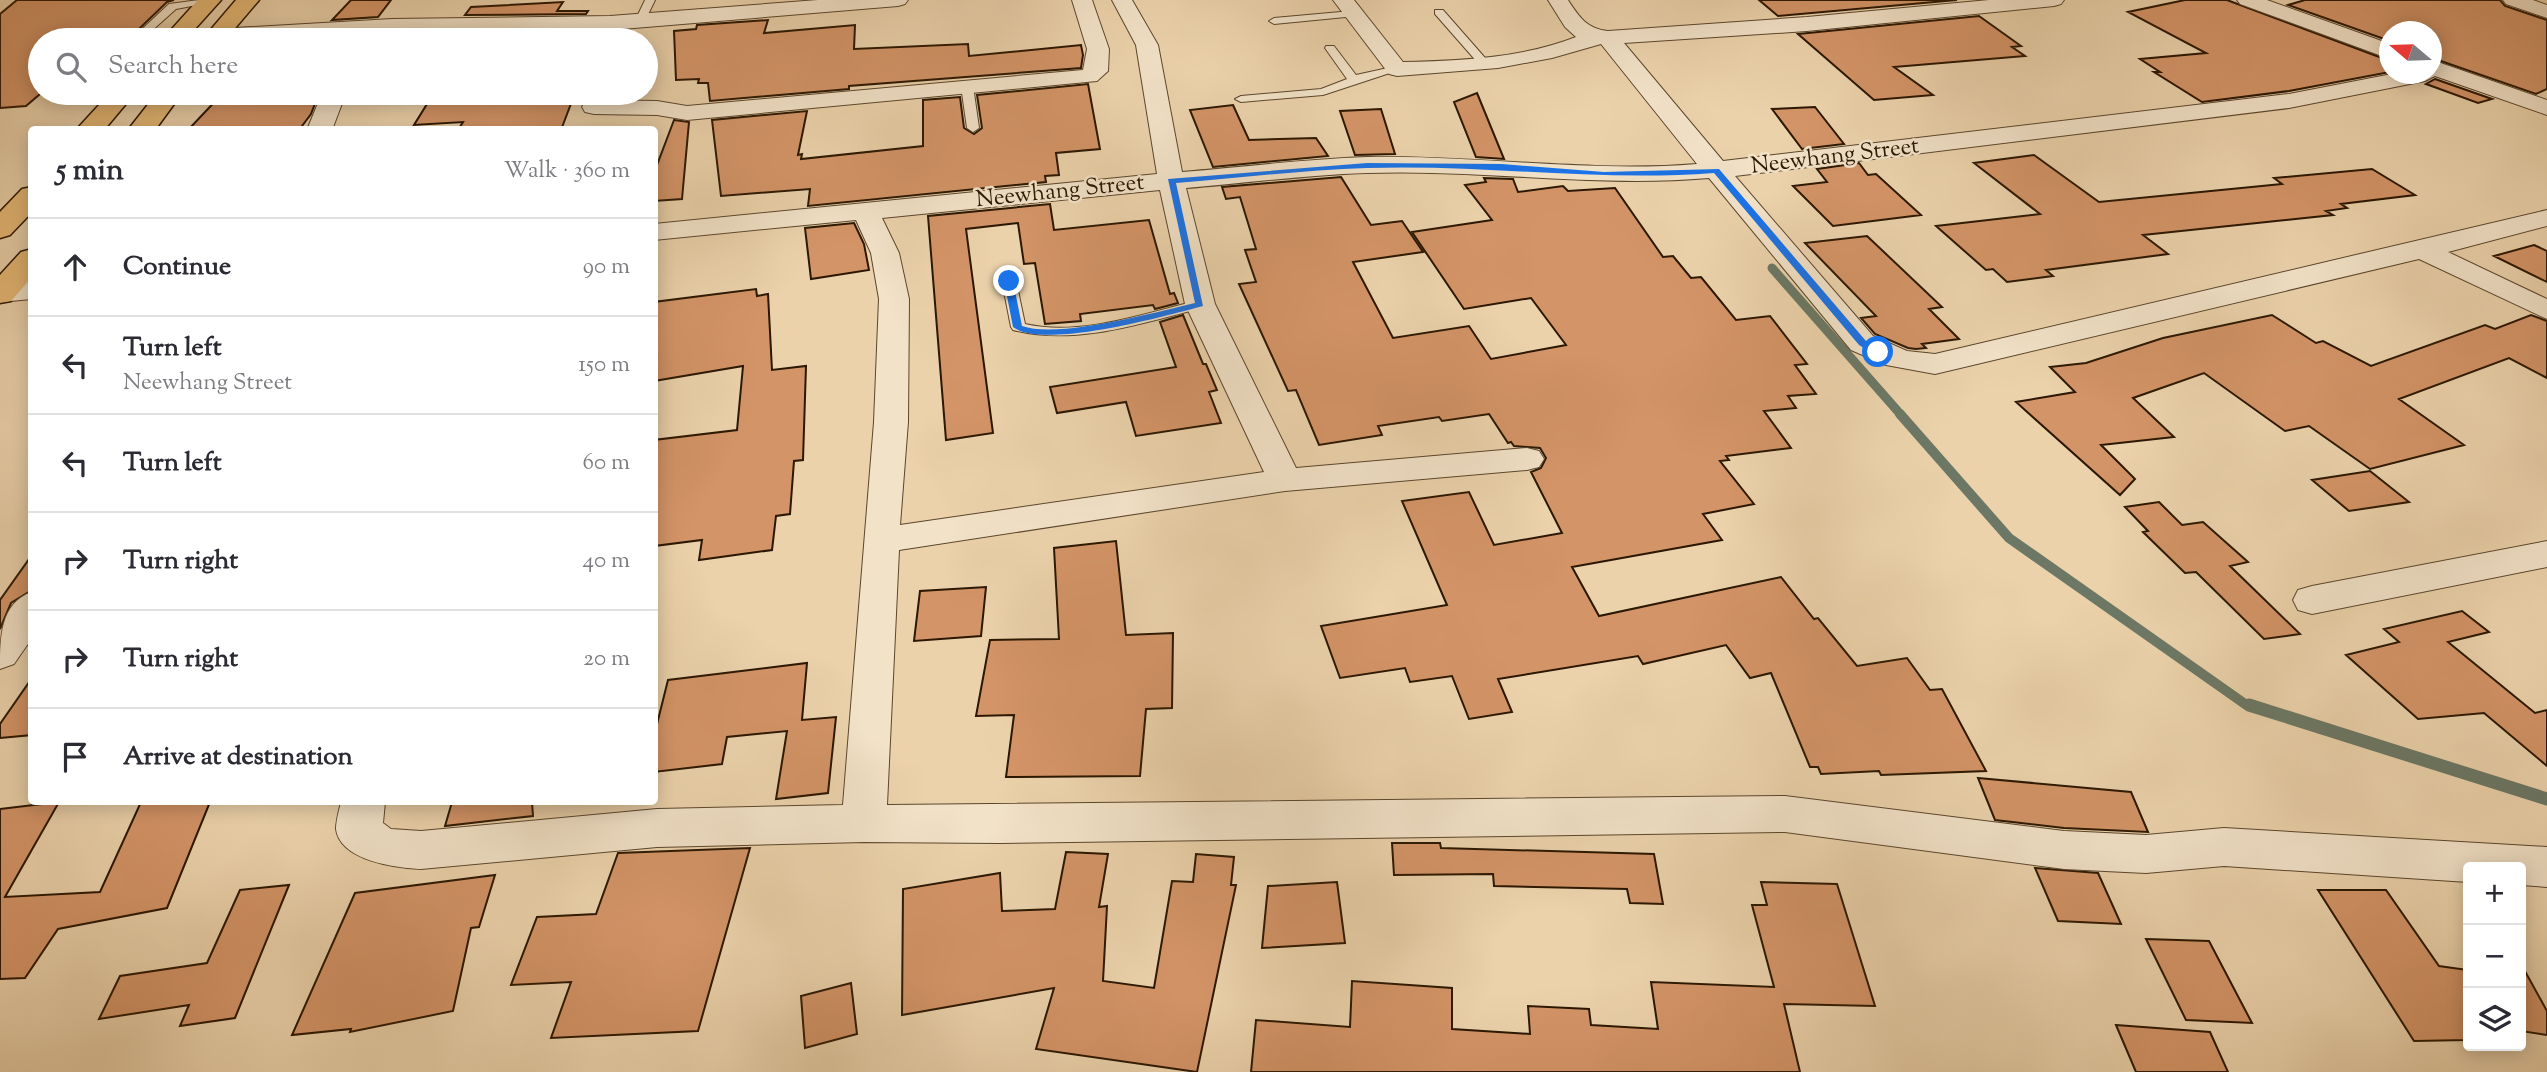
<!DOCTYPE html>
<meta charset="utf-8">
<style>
:root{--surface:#fff;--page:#f7f7f7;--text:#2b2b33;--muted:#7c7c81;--line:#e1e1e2}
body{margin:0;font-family:"Sorts Mill Goudy",serif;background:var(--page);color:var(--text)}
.controls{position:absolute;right:21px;bottom:21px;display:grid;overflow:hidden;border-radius:7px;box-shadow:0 4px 18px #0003}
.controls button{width:63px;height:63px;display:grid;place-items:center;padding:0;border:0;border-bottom:2px solid var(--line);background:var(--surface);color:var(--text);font:35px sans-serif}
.compass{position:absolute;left:2379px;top:21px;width:63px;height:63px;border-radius:50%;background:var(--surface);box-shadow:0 4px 18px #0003;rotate:289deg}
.stop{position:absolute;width:21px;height:21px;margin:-16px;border:5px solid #1a73e8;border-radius:50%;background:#fff}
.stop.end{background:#1a73e8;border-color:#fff;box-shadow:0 2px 7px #0008}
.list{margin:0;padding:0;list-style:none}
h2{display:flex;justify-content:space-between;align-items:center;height:91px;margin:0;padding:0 28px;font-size:30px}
h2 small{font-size:23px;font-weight:400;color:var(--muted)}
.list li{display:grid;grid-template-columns:46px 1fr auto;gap:21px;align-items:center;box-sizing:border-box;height:98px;padding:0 28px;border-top:2px solid var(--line)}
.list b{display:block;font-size:26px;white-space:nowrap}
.list p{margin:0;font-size:23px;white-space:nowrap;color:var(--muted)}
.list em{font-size:23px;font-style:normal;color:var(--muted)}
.icon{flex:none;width:38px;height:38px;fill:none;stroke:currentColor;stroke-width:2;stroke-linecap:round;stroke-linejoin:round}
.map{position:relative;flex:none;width:2547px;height:1072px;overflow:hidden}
.search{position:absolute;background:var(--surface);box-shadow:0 4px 18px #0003;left:28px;top:28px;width:630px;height:77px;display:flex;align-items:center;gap:18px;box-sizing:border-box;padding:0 24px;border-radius:38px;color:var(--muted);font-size:26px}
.panel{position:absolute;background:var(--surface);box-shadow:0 4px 18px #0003;left:28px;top:126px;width:630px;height:679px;border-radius:7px}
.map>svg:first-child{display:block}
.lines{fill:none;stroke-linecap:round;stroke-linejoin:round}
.stream-far2{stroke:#6c7865;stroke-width:9}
.stream-far1{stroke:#6c7865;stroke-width:10}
.stream{stroke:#6c7865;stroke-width:13}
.building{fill:#d39467;stroke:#2b1702;stroke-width:2}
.lane-casing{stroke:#5b462c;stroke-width:2}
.street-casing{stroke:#5b462c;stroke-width:2}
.primary-casing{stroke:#2b1702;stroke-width:3}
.lane{fill:#f2e2c8;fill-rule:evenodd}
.street{fill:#f2e2c8;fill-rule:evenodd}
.primary{fill:#e6b976;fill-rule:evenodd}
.route{fill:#1a73e8}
.labels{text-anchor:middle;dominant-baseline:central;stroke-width:5;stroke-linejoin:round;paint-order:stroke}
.far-street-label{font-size:23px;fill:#2b1702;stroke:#f2e2c8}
</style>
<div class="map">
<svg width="2547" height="1072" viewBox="0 0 2547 1072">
<rect width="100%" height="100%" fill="#ebd2ab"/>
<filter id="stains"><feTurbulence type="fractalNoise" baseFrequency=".00286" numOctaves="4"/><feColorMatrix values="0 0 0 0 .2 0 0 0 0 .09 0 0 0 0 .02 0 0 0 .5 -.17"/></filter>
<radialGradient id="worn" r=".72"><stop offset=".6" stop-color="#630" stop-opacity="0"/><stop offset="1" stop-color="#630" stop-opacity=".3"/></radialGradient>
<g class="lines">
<!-- stream-far2 -->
<path class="stream-far2" d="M1772,268l130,148"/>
<!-- stream-far1 -->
<path class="stream-far1" d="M1900,414l109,124 236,166 10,3"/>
<!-- stream -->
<path class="stream" d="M2249,705l298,94"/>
</g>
<!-- building -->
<path class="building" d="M17,0h157l-7,2 -29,28h-8l-12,10h-78v54l-14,12 -26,2v-94z
M351,0h40l-13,17 -46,3z
M1759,0h198l-179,16z
M2185,0h42l163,61v11l-101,19 -87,11 -48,-30h6l-20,-13 66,-6 -78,-41z
M2305,0h195l5,6 42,14v69l-11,5 -104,-36v-26h-42v9l-102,-36z
M563,2l-6,9h31l-2,3 -121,1 6,-8z
M1979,16l42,30 -9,1 13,9 -131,11 39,28 -59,5 -76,-66z
M768,20l-4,13 91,-8 -1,24 114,-5 1,12 112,-11 2,10 -2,13 -232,18v3l-139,12 -2,-18h-10l1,-4 -23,1 -2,-49 22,-2 1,-4z
M573,33l-5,7h-122l4,-5z
M2435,79l57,20 -14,4 -52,-19z
M1088,84l12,65 -44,4 3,22 -14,1 1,6 -238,24 2,-17 -89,7 -9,-76 95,-9 -9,44 4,-1 -1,5 122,-13v-46l37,-3 4,31 10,6 8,-6 -5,-33z
M246,93h73l-8,21 -12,16h-111l34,-36z
M482,93h93l-14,37h-103l5,-8 -49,3 18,-29z
M1477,93l27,66 -28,-2 -22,-55z
M1233,105l16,35 67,-2 12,18 -115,11 -23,-57z
M1815,107l29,37 -42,5 -30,-40z
M1381,109l14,45 -40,1 -15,-44z
M674,120l15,2 -7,77 -28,2v-28z
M2034,155l65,47 183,-18 -8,-6 98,-9 43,26 -74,9 6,4 -21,3 7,4 -190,20 25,19 -122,16 7,6 -46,6 -14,-13 -7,1 -50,-44 104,-12 -66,-51z
M1859,163l9,12 8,-1 45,41 -88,11 -40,-40 34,-4 -10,-13z
M1341,177l30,48 31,-4 21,31 -70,10 40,76 76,-12 22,33 75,-14 -35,-47 -67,11 -52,-77 80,-12 -27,-35 21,-3 -2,-4 29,1 5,13 45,-6 5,5 47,-3 48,69 10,-1 18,22 10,-1 35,43 34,-4 37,48 -12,1 21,29 -28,2 8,12 -32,3 27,37 -65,8 3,4 -9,1 34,43 -51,10 19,26 -150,27 27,49 182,-39 33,42 4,-1 39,48 50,-8 23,32 12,-1 44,82 -105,4 -2,-4 -58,3 -3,-7h-8l-39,-94 -21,5 -24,-33 -83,19 -5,-8 -140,23 14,33 -43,7 -17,-43 -42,6 -5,-14 -65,10 -19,-52 126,-21 -45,-104 67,-9 25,53 68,-12 -31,-61 10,-4 5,-10 -6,-10 -26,-2 -3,-4 -3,1 -19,-29 -47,7 -3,-4 -61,9 4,9 -63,10 -23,-55 -8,1 -49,-107 17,-2 -11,-32 11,-1 -16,-52 -14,2 -4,-12z
M1050,204l4,26 95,-10 21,74 4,-1 4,10 -23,6 -2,-4 -73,9 1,7 -36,3 -10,-61 -11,1 -6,-41 -52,6 27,204 -47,7 -18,-224z
M854,223l10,21 5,26 -58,9 -6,-51z
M1867,236l75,71 -13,2 30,30 -37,5 4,4 -10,1 -8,-1 -33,-14 -14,-16 15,-2 -71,-73z
M2534,245l13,6v31l-53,-26z
M756,289l1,7 11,-2 4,76 34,-4 -3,94 -9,1 -4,53 -14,2 -4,34 -73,10 3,-20 -48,6v-106l83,-10 6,-64 -89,15v-79z
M1183,315l20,49h3l11,26 -8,2 12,31 -85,13 -10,-34 -69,11 -7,-26 126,-20 -16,-45z
M2272,315l44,28 7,-2 48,25 114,-41 10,4 36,-14 16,6v57l-38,-20 -110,41 65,46 -94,24 -61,-43 -24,5 -81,-58 -71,25 41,39 -73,8 34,34 -15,16 -104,-93 59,-10 -25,-25 36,-4 77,-25z
M2370,471l39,31 -60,9 -37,-31z
M2159,502l23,23 21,-3 45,40 -18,4 70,68 -36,5 -68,-67 -11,1 -42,-41 5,-1 -23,-24z
M1116,541l10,94 47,-2 -1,75 -26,1 -6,67 -134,1 8,-62 -38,1 14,-76 69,-1 -5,-91z
M32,555v35l-21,13 -11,26v-29z
M986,587l-5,49 -67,5 6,-50z
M2462,611l27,21 -41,10 87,71 12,-3v56l-63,-53 -66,6 -72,-64 53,-13 -15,-13z
M807,663l-5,57 34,-3 -8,76 -52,6 11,-68 -60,6 -5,27 -68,8v-36l14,-56z
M32,678v57l-32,3v-14z
M1978,778l153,14 17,40 -84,-4 -69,-8z
M59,802l-54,95 95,-5 41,-90h69l-43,106 -109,21 -33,49 -25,1v-170z
M452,802h80l1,14 -88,10z
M1392,843h48l1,5 213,6 9,50 -33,-1 -3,-14 -133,-3 -1,-12 -99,1z
M750,848l-52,183 -147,7 20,-56 -60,3 26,-68 59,-3 22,-61z
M1066,852l42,2 -9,53 8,-1 -4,75 51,7 18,-107 21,1 3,-28 38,3 -3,28h5l-39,187 -161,-23 18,-61 -152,27 1,-126 97,-16 2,38 53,-2z
M2035,868l63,5 23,51 -63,-3z
M495,875l-16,52 -8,1 -18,83 -103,21 1,-3 -59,6 63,-142z
M1337,882l8,61 -83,5 6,-62z
M1761,882l76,2 38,122 -91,-2 16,68h-549l5,-52 94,7 2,-46 100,7v41l78,5 -2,-28 61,3 2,16 67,4 -7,-47 123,5 -22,-82h15z
M289,885l-54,133 -55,8 9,-21 -90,14 21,-43 87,-13 33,-73z
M2318,890h68l53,76 29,4v70l-54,1z
M2146,939l63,2 43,82 -66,-3z
M2521,964l26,47v24l-26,-4z
M851,983l6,51 -52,14 -4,-52z
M2116,1025l94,7 18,40h-92z"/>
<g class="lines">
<!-- lane casing -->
<g class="lane-casing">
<path id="lane" d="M199,0l14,2 -37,7 -29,26 -9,-2 31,-29z
M645,0h10l-11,23h-8l-1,-2z
M1435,10h8l43,49v4h-8l-43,-49z
M1352,11l4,1v4l-82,8 -5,-3 5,-3z
M1326,46h8l22,29 41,-9 5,3 -79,26 -82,7 -6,-3 6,-3 80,-7 26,-10 -22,-31z
M967,83l6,3 6,42 -6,4 -6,-4 -6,-42z
M1009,277l7,4 9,43c56,13 120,-11 175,-24l7,4 -2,3c-62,16 -129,39 -192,23l-2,-3 -9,-46z"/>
</g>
<!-- street casing -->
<g class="street-casing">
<path id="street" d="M818,0h90l-3,4 -7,2 -288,24 -218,3 -183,7 -3,-4 3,-5 8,-2 175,-10 218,-3z
M1072,0h20l17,49 -1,22 -11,10 -410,39 -30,-5 -63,-1 -9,-2 -3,-5 3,-5 9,-2 63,1 30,5 396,-36 4,-21z
M1112,0h20l26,45 24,127c62,-5 124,-13 186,-15 110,-2 220,16 329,7l-96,-120 -49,14 -54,10 -101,8 -8,-2 -56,-74h21l49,62c56,-1 120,-4 173,-25l-11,-10 -17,-27h20c11,17 19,29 40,31l199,-14 182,-17h75l-3,4 -7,2 -247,25 -183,12 99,118 566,-67 103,-20h40v-14l115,40v15l-112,-39 -10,5 -136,27 -554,68 138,160 34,15 28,3 612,-144v16l-99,26 99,47v20l-128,-60 -484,115 -49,-9 -35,-15 -142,-172c-114,10 -228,-9 -342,-5 -60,2 -121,10 -181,15l29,116 81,164 231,-20 12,3 5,8 -5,8 -12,3 -242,21 -386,59 -12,255 898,-9 279,35 82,4 78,-7 323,19v40l-26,-2v-18h-53v15l-244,-16 -78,7 -82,-4 -279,-37 -785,11 -136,-1 -207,5 -236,22c-24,-1 -81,-8 -85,-40 0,-8 3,-19 5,-27h44l-2,21 8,6 30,2 236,-22 186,-4 31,-383 5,-123 -8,-46 -15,-33 -202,20v-16l503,-50 -21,-129zM1160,190l25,114 79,168 -364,53 8,-103 1,-123 -10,-46 -17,-35z
M2237,0h30l123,44v15l-150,-55z
M2503,0h30l14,5v13l-41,-14z
M322,93h24l-14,37h-25z
M32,281v18l-32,3v-18z
M2547,541v26l-235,47 -14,-4 -5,-10 5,-10 14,-4z
M32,592v46l-18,26 -14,5c0,-31 0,-66 32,-77z"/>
</g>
<!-- primary casing -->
<g class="primary-casing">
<path id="primary" d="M198,0h23l-36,40h-23z
M236,0h23l-34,40h-23z
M110,93h25l-31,37h-28z
M157,93h25l-27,37h-27z
M32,187v25l-22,23 -10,3v-26l22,-23z
M32,249v28l-21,24 -11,2v-28l21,-23z"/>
</g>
<!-- lane -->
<use href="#lane" class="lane"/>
<!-- street -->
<use href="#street" class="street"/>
<!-- primary -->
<use href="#primary" class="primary"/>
</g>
<!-- route -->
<path class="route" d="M1367,163l135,1 102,8 115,-3 147,172 17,11 -8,3 -16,-10 -145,-172c-116,9 -231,-9 -347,-5 -64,2 -128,10 -191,15l27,123c-38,10 -159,44 -190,21l-9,-46 5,-2 4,2 9,45c37,13 134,-14 173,-23l-27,-124z"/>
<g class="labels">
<!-- far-street labels -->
<g class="far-street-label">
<text transform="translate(1835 157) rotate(-7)">Neewhang Street</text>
<text transform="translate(1060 192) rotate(-6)">Neewhang Street</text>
</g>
</g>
<rect width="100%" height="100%" filter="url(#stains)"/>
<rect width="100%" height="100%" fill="url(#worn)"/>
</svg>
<div class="controls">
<button>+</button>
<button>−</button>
<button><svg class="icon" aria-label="layers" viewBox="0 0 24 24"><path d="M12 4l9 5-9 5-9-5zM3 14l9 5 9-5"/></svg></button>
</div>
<svg class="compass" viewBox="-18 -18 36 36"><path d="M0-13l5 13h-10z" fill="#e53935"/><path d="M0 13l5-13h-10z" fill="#7c7c81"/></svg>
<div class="stop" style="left:1878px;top:352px"></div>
<div class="stop end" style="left:1009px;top:281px"></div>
<div class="search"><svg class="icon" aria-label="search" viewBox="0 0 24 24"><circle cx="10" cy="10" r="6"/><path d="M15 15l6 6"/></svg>Search here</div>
<section class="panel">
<h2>5 min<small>Walk · 360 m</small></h2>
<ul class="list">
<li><svg class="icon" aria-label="ahead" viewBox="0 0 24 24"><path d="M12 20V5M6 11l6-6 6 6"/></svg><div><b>Continue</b></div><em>90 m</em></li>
<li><svg class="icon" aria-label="left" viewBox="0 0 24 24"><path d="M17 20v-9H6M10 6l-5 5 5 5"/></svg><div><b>Turn left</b><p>Neewhang Street</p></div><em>150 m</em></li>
<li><svg class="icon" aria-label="left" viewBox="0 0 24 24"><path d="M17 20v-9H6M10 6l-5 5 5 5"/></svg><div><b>Turn left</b></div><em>60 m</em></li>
<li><svg class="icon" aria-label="right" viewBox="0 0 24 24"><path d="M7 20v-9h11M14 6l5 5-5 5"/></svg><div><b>Turn right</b></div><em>40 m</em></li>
<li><svg class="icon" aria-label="right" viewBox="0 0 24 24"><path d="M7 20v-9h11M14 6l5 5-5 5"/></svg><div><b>Turn right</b></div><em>20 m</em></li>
<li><svg class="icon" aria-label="arrive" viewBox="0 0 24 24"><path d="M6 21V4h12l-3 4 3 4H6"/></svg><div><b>Arrive at destination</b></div></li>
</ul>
</section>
</div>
